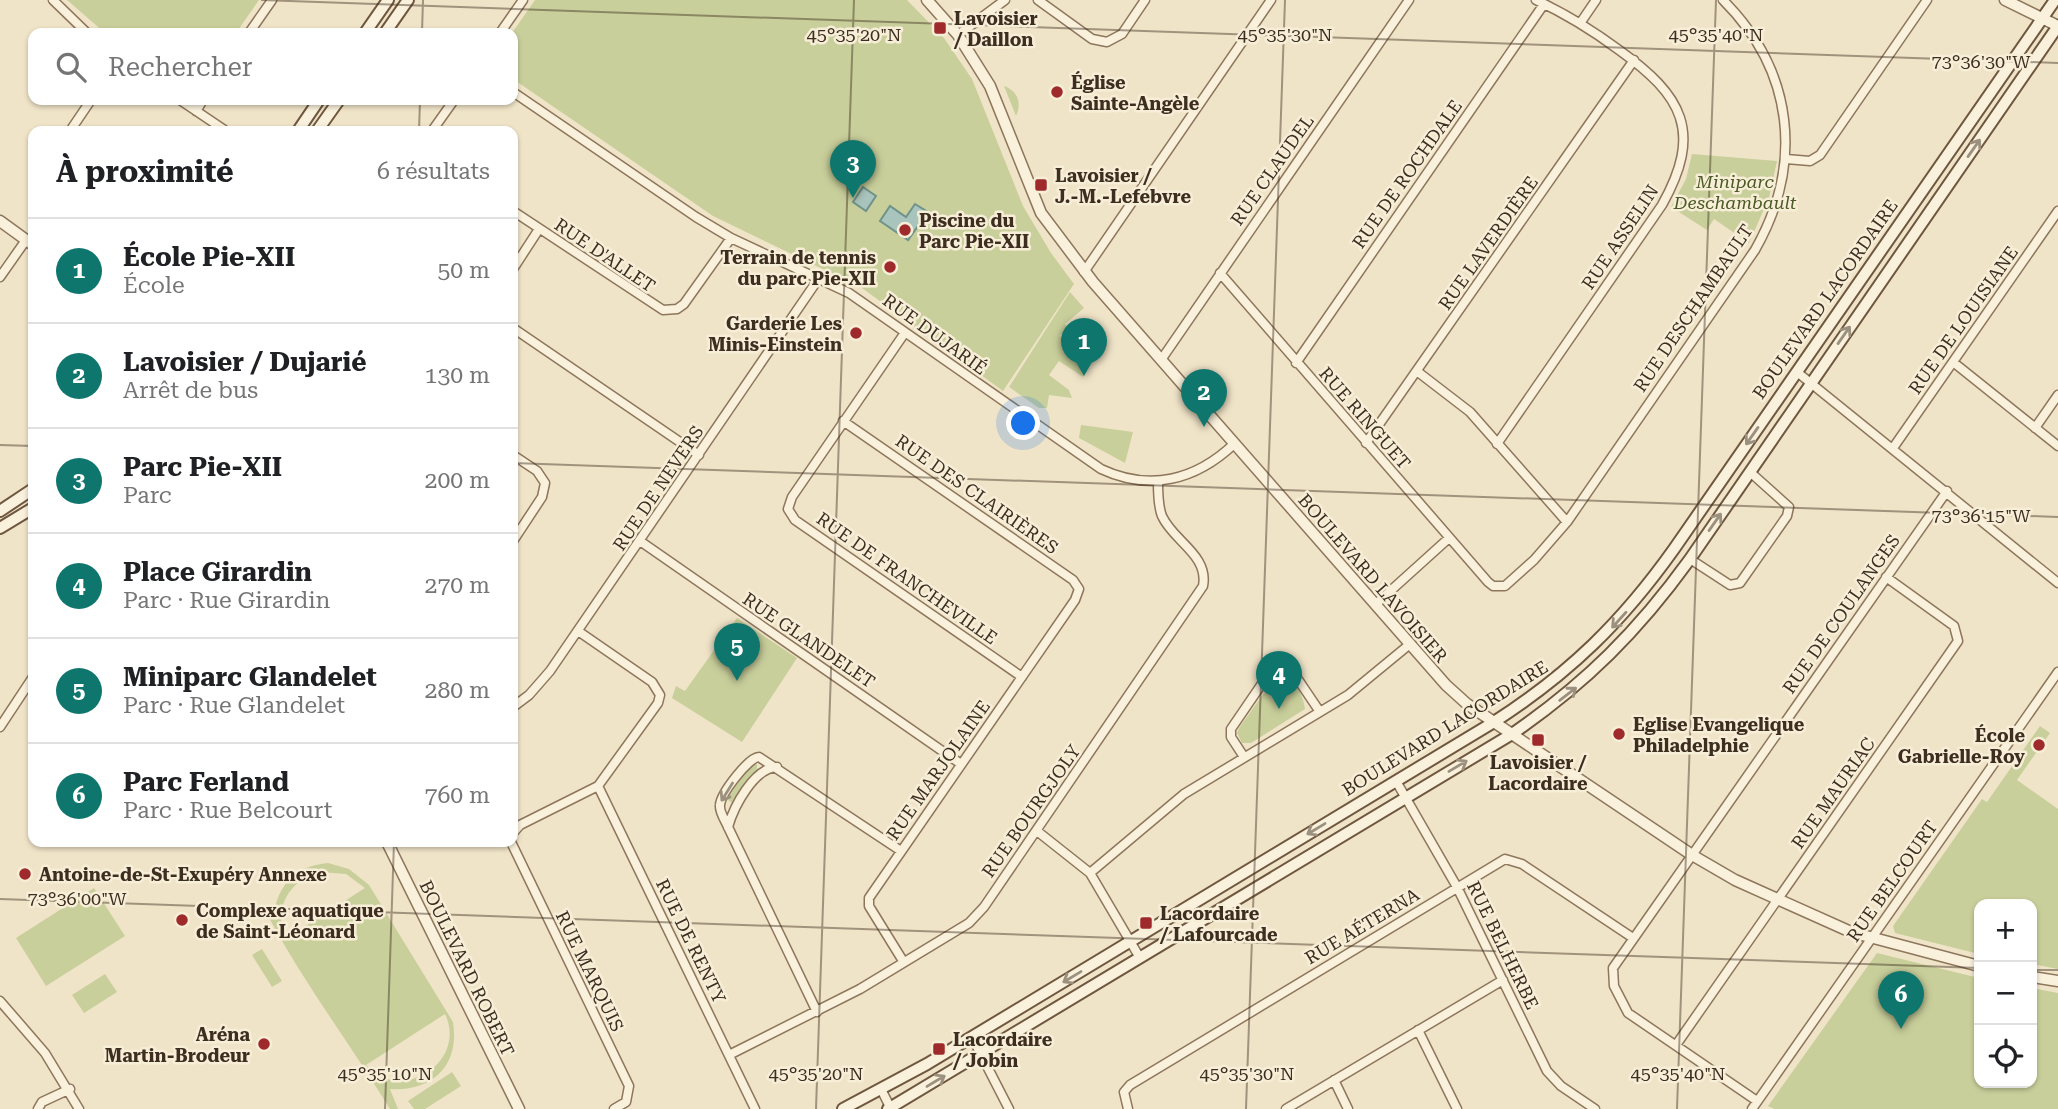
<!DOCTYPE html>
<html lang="fr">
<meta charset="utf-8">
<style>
:root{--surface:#fff;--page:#f2f2f2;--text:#202124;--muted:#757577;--line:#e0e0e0;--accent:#0f766e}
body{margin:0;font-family:"Roboto Serif",serif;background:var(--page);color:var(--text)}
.controls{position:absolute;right:21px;bottom:21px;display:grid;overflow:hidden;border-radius:14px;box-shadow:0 2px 5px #0004}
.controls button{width:63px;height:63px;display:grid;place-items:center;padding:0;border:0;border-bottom:2px solid var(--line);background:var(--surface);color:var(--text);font:35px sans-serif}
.you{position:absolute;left:1024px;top:424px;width:24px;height:24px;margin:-18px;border:5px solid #fff;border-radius:50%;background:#1a73e8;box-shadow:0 0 0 10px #1a73e833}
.badge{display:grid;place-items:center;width:46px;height:46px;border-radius:50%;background:var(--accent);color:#fff;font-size:23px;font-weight:700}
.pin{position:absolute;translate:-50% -58px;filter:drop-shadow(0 2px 4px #0008)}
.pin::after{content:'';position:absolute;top:37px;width:24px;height:21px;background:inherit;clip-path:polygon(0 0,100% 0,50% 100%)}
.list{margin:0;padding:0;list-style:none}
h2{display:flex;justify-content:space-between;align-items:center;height:91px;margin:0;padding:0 28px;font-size:30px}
h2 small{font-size:23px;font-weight:400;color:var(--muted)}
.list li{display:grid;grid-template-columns:46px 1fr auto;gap:21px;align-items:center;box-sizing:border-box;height:105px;padding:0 28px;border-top:2px solid var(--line)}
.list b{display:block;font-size:26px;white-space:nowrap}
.list p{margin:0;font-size:23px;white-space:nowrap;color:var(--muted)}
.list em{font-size:23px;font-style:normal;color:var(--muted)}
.icon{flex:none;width:38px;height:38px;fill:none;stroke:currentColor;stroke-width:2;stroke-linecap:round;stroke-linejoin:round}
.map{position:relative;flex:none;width:2058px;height:1109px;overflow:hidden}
.search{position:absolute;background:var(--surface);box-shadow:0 2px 5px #0004;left:28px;top:28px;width:490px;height:77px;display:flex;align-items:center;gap:18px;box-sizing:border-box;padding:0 24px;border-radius:14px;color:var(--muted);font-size:26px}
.panel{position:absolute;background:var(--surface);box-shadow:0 2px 5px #0004;left:28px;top:126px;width:490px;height:721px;border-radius:14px}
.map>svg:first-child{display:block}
.green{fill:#c9cf9b;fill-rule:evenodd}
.water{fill:#a9c4bc;stroke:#6f938a;stroke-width:2}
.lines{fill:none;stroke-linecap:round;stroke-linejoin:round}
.minor-casing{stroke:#8d765c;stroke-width:11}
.tertiary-casing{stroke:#8d765c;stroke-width:13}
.secondary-casing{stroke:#6f573f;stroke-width:14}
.minor{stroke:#faf1dc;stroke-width:8}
.tertiary{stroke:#faf1dc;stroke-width:10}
.secondary{stroke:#faf1dc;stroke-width:10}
.oneway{stroke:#9c907e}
.ticks{fill:none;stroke:#3d2e20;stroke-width:2;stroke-opacity:0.45}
.poi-dot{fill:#9e2a2b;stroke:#f7eed8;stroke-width:2.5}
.labels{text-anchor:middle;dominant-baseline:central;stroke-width:5;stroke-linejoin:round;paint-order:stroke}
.poi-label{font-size:18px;font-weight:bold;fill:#3d2e20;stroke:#f7eed8;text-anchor:start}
.street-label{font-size:18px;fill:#3d2e20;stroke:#f7eed8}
.park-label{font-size:18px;font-style:italic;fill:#4d5a26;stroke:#f7eed8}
.ticks-label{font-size:18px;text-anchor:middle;fill:#3d2e20;stroke:#f7eed8;stroke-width:5;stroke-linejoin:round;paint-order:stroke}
</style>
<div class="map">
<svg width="2058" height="1109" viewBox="0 0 2058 1109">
<rect width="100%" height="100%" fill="#f0e4c8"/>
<!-- green -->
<path class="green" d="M67,0h192l-23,33h-131z
M535,0h372l37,38 28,41 51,127 28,47 23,31 -71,107 -141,-103 -149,-72 -200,-137 -1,-46z
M1004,86c14,5 18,17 12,30z
M1692,154l85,7 -8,37 -20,45 -35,-24 -7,11 -36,-23 15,-28z
M1070,292l14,16 -19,16 3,4 -8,8 27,32 -4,9 -24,-16 -10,14 20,15 3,8 -23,-3 -2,13h-8l-30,-21z
M1081,425l52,7 -8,31 -46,-25z
M737,618l60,40 -55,84 -70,-44 4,-12 9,5z
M1279,672c15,4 25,25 26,37l-54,34h-9l-5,-10 2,-5z
M2040,726l10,7 -33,47 41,29v160l-26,-5v-60h-53v50l-84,-21 -2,-7 89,-127 5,3z
M751,764h6v5l-24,35 -6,-5z
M328,863l21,6 20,16 84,137c7,43 -20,70 -63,67l8,20h-8c-40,-65 -86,-126 -122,-193l6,-4c6,-30 23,-46 54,-49zM321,872l25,2 19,14 -80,51c-12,-30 4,-60 36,-67zM445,1014c23,48 -44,91 -79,51z
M94,888l31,48 -79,50 -30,-48z
M262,949l20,32 -10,6 -20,-32z
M1877,953l102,25v105h53v-95l26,5v116h-284l-6,-3z
M105,974l12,18 -33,21 -12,-18z
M452,1072l9,14 -36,23h-11l-6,-8z"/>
<!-- water -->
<path class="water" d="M863,187l13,9 -10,15 -13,-9z
M915,204l13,8 -20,28 -28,-19 10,-15 16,11z"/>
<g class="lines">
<!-- minor casing -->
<g class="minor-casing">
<path id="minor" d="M53,0l34,33
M1038,0l54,39 15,3 15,-8 23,-34
M1581,22l15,-22
M249,33l23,-33
M500,33l23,-33
M958,35l47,-35
M513,92l183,125 35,21 118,55 252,176c49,23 95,11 133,-25
M180,100l46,31
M196,111l7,-11
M70,131l21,-31
M432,131l22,-31
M1786,159l24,2 10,-6 107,-155
M513,211l150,99 14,-1 7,-5 47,-66
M513,269l26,-40
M1084,272l187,-272
M1220,273l268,309 5,4h12l29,-26 33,-38 188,-272c49,-86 39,-179 -32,-250
M0,277l26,-37
M513,328l186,127
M904,334l-112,163 -4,12 7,11 227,157
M1161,360l248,-360
M1953,362l105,84
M1296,363l248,-359
M1418,372l52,40 97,110
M1797,372l261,211
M843,421l230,159 6,9 -4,11 -206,298v8l34,55
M2035,428l23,-33
M1366,443l268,-383
M1497,444l165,-239c41,-73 21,-109 -43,-155 -27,-20 -53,-36 -83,-50
M1893,448l165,-237
M513,455l24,16 8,12 -3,14 -29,44
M640,541l321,223
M1690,559l40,26 10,-2 47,-67 2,-9 -39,-35
M1377,603l72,-65
M513,707l16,-12 21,-24 269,-393
M0,727l33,-50
M1244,757l-13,-20v-8l43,-63 11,-1 6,4 29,43
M1396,781l61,106 90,184 14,15 34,23
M598,786l157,323
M728,827c6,-21 26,-59 49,-60
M1037,831l53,42 50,85
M513,833l7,-8 78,-39 60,-83 2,-8 -8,-13 -74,-51
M511,842l118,244 -3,16 -12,7
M1090,873l94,-79 164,-99 62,-51
M0,1001l45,52 34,56
M817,1012l-89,-185c-3,-7 -9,-15 -8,-22 1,-12 29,-48 39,-48l142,94
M1418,1030l39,79
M972,1037l37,72
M1676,1045l282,-404 -4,-15 -68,-49
M729,1055l131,-66 109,-66 15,-16 219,-321c6,-31 -30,-45 -41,-70 -4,-10 -4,-23 -4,-34
M1334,1080l14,29
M882,1091l9,18
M1757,1101l-129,-88 -14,-27 -1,-18 334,-477
M38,1109l4,-7 28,-13
M1128,1109l-4,-17 6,-7 375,-226 17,5 111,74
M1286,1109l217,-129
M1752,1109l306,-437"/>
</g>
<!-- tertiary casing -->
<g class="tertiary-casing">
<path id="tertiary" d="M927,0l31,35 32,51 51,127 52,69 353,403 21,19 225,151 43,25 116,52 128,34
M2005,0l53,26
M0,221l33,24
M387,842l132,267
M2032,977l26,4"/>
</g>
<!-- secondary casing -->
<g class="secondary-casing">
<path id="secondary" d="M365,33l23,-33
M385,33l23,-33
M298,131l21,-31
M317,131l22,-31
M0,511l33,-22
M0,528l33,-20
M843,1109l84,-45 567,-342c76,-49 128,-100 180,-173l381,-549
M888,1109l624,-375c74,-51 126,-103 178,-175l368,-533"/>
</g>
<!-- minor -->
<use href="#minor" class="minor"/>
<!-- tertiary -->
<use href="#tertiary" class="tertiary"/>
<!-- secondary -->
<use href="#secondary" class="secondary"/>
</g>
<!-- one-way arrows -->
<defs><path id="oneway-shaft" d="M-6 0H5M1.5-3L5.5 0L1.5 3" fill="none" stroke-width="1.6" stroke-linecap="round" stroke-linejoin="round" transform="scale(1.75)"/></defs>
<g class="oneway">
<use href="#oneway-shaft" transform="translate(1974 148) rotate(-55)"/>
<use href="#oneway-shaft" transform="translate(1844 335) rotate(-55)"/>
<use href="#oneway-shaft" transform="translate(1752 436) rotate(125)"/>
<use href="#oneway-shaft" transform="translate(1715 522) rotate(-55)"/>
<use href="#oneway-shaft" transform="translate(1619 620) rotate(132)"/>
<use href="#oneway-shaft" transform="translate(1568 694) rotate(-38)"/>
<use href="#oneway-shaft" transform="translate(1458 766) rotate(-31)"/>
<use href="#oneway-shaft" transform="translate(727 792) rotate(122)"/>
<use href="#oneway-shaft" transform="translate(1316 829) rotate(149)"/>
<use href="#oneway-shaft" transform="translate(1072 977) rotate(149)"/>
<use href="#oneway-shaft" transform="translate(936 1081) rotate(-31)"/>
</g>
<!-- ticks -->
<path class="ticks" d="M261,0l1797,63M422,33l1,-33M419,131l1,-31M0,445l33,1M513,463l1545,54M0,899l1979,69M2032,970h26M385,1109l9,-267M816,1109l38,-1109M1246,1109l39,-1109M1677,1109l39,-1109"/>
<!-- markers -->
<g class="poi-dot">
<rect x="933" y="21" width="14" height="14" rx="3.5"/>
<circle cx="1057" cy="92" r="7"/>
<rect x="1034" y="178" width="14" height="14" rx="3.5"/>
<circle cx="905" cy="230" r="7"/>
<circle cx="890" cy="267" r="7"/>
<circle cx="856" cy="333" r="7"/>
<circle cx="1619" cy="734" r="7"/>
<rect x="1531" y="733" width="14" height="14" rx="3.5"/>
<circle cx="2039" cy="745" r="7"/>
<circle cx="25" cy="874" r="7"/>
<circle cx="182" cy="920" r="7"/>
<rect x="1139" y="916" width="14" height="14" rx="3.5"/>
<circle cx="264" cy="1044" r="7"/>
<rect x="932" y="1042" width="14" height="14" rx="3.5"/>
</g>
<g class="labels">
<!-- poi labels -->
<g class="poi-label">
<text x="954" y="18">Lavoisier<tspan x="954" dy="21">/ Daillon</tspan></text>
<text x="1071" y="82">Église<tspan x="1071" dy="21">Sainte-Angèle</tspan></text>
<text x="1055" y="175">Lavoisier /<tspan x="1055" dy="21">J.-M.-Lefebvre</tspan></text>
<text x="919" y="220">Piscine du<tspan x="919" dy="21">Parc Pie-XII</tspan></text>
<text x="876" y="257" text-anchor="end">Terrain de tennis<tspan x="876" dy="21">du parc Pie-XII</tspan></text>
<text x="842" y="323" text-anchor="end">Garderie Les<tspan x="842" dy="21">Minis-Einstein</tspan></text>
<text x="1633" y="724">Eglise Evangelique<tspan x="1633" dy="21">Philadelphie</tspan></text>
<text x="2025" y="735" text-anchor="end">École<tspan x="2025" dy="21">Gabrielle-Roy</tspan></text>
<text x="1538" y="762" text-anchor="middle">Lavoisier /<tspan x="1538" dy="21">Lacordaire</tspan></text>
<text x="39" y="874">Antoine-de-St-Exupéry Annexe</text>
<text x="196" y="910">Complexe aquatique<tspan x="196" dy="21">de Saint-Léonard</tspan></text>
<text x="1160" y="913">Lacordaire<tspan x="1160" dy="21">/ Lafourcade</tspan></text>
<text x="250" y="1034" text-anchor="end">Aréna<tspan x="250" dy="21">Martin-Brodeur</tspan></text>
<text x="953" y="1039">Lacordaire<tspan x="953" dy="21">/ Jobin</tspan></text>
</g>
<!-- street labels -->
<g class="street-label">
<text transform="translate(1272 170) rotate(-55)">RUE CLAUDEL</text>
<text transform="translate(1407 174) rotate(-55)">RUE DE ROCHDALE</text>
<text transform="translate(1620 237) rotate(-56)">RUE ASSELIN</text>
<text transform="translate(1488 243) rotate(-55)">RUE LAVERDIÈRE</text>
<text transform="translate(605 255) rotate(34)">RUE D'ALLET</text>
<text transform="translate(1825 299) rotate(-55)">BOULEVARD LACORDAIRE</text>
<text transform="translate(1693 308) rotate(-56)">RUE DESCHAMBAULT</text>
<text transform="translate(1963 320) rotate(-55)">RUE DE LOUISIANE</text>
<text transform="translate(935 334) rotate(36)">RUE DUJARIÉ</text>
<text transform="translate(1365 418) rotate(49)">RUE RINGUET</text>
<text transform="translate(658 488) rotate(-56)">RUE DE NEVERS</text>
<text transform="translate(977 494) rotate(35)">RUE DES CLAIRIÈRES</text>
<text transform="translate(907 578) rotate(35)">RUE DE FRANCHEVILLE</text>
<text transform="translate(1373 578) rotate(49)">BOULEVARD LAVOISIER</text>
<text transform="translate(1841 614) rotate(-55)">RUE DE COULANGES</text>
<text transform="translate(809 640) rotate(34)">RUE GLANDELET</text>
<text transform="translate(1445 728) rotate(-32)">BOULEVARD LACORDAIRE</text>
<text transform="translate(938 770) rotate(-55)">RUE MARJOLAINE</text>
<text transform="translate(1833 793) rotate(-55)">RUE MAURIAC</text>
<text transform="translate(1031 811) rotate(-55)">RUE BOURGJOLY</text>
<text transform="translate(1892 881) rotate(-55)">RUE BELCOURT</text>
<text transform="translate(1362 926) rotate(-31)">RUE AÉTERNA</text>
<text transform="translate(691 941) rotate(64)">RUE DE RENTY</text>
<text transform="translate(1503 945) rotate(64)">RUE BELHERBE</text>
<text transform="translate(467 968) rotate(64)">BOULEVARD ROBERT</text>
<text transform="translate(590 971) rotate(64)">RUE MARQUIS</text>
</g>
<!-- park labels -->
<g class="park-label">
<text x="1735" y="181">Miniparc<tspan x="1735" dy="21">Deschambault</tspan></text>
</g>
</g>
<g class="ticks-label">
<text x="854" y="41">45°35'20"N</text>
<text x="1285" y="41">45°35'30"N</text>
<text x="1716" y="41">45°35'40"N</text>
<text x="1981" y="68">73°36'30"W</text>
<text x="1981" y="522">73°36'15"W</text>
<text x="77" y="905">73°36'00"W</text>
<text x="385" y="1080">45°35'10"N</text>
<text x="816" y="1080">45°35'20"N</text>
<text x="1247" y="1080">45°35'30"N</text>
<text x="1678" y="1080">45°35'40"N</text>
</g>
</svg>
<div class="controls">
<button>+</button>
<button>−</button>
<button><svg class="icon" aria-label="locate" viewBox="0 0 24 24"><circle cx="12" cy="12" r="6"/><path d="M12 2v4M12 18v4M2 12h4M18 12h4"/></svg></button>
</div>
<div class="you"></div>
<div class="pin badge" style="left:1084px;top:376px">1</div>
<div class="pin badge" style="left:1204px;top:427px">2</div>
<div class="pin badge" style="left:853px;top:198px">3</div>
<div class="pin badge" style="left:1279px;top:709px">4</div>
<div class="pin badge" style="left:737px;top:681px">5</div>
<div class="pin badge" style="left:1901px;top:1029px">6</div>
<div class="search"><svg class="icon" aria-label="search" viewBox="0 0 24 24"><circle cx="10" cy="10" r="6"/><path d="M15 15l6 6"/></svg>Rechercher</div>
<section class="panel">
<h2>À proximité<small>6 résultats</small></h2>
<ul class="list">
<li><span class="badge">1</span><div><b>École Pie-XII</b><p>École</p></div><em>50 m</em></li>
<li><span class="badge">2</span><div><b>Lavoisier / Dujarié</b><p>Arrêt de bus</p></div><em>130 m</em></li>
<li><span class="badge">3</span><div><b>Parc Pie-XII</b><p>Parc</p></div><em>200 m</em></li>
<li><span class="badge">4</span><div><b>Place Girardin</b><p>Parc · Rue Girardin</p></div><em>270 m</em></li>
<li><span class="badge">5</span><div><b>Miniparc Glandelet</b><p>Parc · Rue Glandelet</p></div><em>280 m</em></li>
<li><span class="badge">6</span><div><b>Parc Ferland</b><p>Parc · Rue Belcourt</p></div><em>760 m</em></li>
</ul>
</section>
</div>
